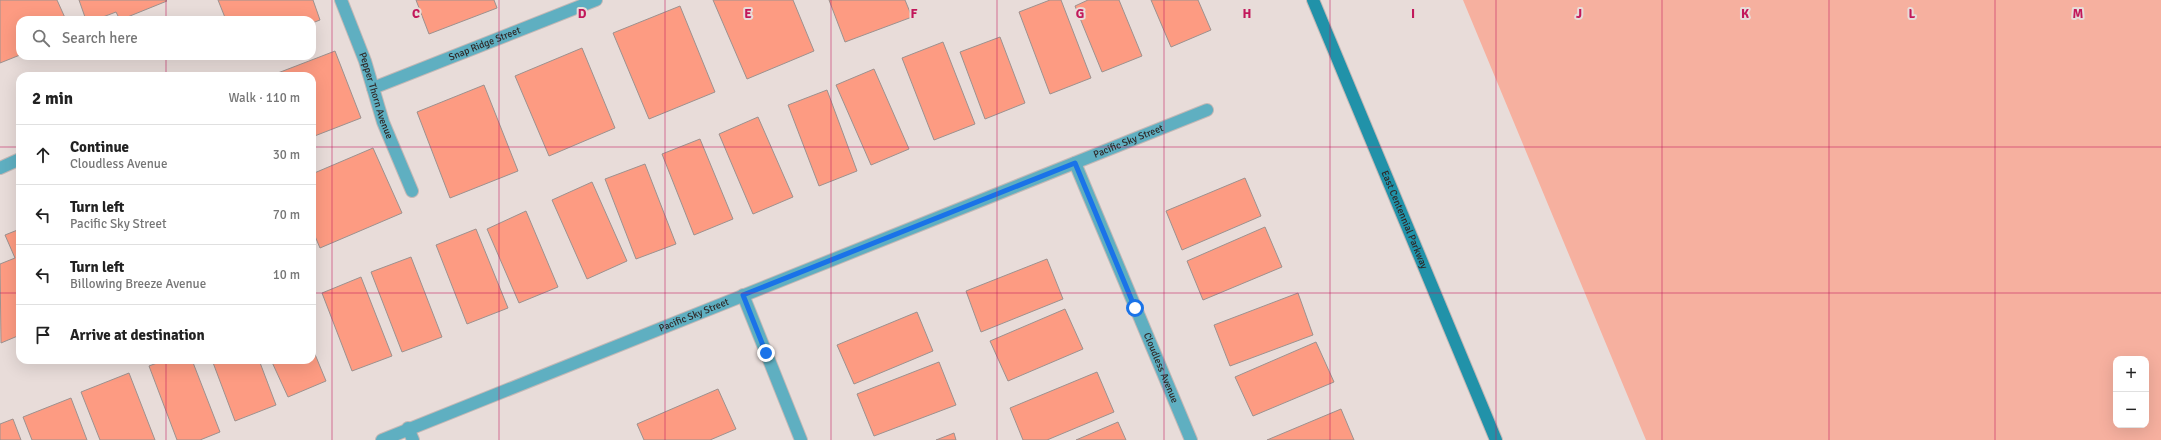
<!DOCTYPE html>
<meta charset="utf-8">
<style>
:root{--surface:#fff;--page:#f2f2f2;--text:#222;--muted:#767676;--line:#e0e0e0}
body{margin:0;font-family:Signika,sans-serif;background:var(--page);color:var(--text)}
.controls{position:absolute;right:12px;bottom:12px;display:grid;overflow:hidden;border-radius:8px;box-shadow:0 4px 16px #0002}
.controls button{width:36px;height:36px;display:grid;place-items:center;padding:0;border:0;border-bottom:1px solid var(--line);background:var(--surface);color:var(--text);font:20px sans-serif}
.stop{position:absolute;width:12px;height:12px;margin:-9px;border:3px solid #1a73e8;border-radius:50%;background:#fff}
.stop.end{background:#1a73e8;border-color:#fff;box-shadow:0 1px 4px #0008}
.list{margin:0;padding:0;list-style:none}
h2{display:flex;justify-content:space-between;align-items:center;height:52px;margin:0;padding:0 16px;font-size:17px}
h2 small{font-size:13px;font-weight:400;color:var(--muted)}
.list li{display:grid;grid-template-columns:26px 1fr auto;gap:12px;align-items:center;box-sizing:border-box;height:60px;padding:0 16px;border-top:1px solid var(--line)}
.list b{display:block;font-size:15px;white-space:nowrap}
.list p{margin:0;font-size:13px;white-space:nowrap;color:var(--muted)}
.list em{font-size:13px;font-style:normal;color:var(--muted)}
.icon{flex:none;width:22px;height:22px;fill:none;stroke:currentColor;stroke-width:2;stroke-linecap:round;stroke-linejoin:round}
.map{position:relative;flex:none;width:2161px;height:440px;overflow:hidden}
.search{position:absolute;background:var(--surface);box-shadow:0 4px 16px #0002;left:16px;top:16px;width:300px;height:44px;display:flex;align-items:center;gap:10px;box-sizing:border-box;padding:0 14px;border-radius:12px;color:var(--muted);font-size:15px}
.panel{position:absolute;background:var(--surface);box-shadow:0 4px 16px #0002;left:16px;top:72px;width:300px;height:292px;border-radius:12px}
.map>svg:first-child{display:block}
.green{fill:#f6b09f;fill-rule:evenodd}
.building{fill:#fd9b82;stroke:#9d918e}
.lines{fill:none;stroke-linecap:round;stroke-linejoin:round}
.street-casing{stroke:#c3b8b6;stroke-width:14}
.secondary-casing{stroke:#c3b8b6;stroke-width:14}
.street{stroke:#5fafc1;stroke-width:12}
.secondary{stroke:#2192a9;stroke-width:12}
.route{stroke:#1a73e8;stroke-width:5}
.grid{fill:none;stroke:#c2185b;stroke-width:1;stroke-opacity:0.55}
.labels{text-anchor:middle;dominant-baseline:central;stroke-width:4;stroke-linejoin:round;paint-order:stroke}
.street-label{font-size:10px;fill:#2e2928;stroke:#e8dcd9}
.grid-label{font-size:13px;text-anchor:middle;font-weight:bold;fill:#c2185b;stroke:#e8dcd9;stroke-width:4;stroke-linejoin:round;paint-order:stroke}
</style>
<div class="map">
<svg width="2161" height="440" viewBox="0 0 2161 440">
<rect width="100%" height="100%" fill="#e8dcd9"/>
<!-- green -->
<path class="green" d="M1463,0h698v440h-515zM2116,359h30v66h-30z"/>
<!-- building -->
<path class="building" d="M0,0h57l9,20h-25l-1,-2 -5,2h-15v35l-20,8z
M79,0h87l1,1 -47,19 -4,-8 -21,8h-9z
M218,0h95l7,20 -8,3v-3h-86z
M416,0h78l3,8 -68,26z
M713,0h80l21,51 -67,28z
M829,0h76l7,17 -67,25z
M1050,0h11l30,78 -41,16 -31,-82z
M1088,0h31l23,56 -40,16 -27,-66z
M1151,0h47l13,30 -40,17z
M680,6l35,86 -66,27 -36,-86z
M1000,37l25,66 -40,16 -25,-67z
M943,42l32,82 -41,16 -32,-82z
M582,48l33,80 -66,28 -34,-80z
M335,51l26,67 -49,19v-61h-42z
M874,69l35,80 -38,16 -35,-80z
M484,85l34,86 -68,27 -33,-86z
M827,90l30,81 -38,15 -31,-81z
M758,117l35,80 -40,17 -34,-80z
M700,139l33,80 -39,16 -32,-81z
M373,148l29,65 -82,35 -8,-19v-55z
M645,164l31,80 -40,15 -31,-80z
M1245,178l16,38 -79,34 -16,-39z
M592,182l35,79 -40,18 -35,-79z
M526,211l32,76 -39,16 -32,-74z
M1265,227l17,40 -79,33 -16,-39z
M20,229v106l-19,8 -1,-79 15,-6 -10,-23z
M476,229l32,79 -41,16 -31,-79z
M411,257l31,80 -40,15 -31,-80z
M1047,259l16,40 -82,33 -15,-41z
M361,277l31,79 -40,15 -30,-78z
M1298,293l15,42 -83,31 -16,-41z
M1065,309l18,40 -75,32 -18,-40z
M917,312l16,39 -79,33 -17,-39z
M1316,342l18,40 -81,34 -18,-39z
M312,347l14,34 -38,16 -17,-37h41z
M165,360h27l28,72 -20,8h-23l-28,-74z
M212,360h47l17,45 -41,16z
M939,362l17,43 -82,31 -17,-42z
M1097,372l17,40 -67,28h-24l-13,-32z
M129,373l26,67h-55l-19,-48z
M718,389l18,40 -26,11h-66l-7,-16z
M71,398l16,42h-55l-9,-23z
M1341,409l13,31h-87z
M13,419l8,21h-21v-16z
M1118,422l8,18h-50z
M954,433l2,7h-20z"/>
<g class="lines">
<!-- street casing -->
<g class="street-casing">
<g id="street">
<path id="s1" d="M341,0l24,61 18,61 29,69"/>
<path id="s2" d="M373,88l223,-88"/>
<path id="s3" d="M1075,163l116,277"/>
<path d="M0,168l20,-9"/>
<path d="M743,295l58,145"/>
<path d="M408,428l5,12"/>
<path id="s4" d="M382,440l825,-330"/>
</g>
</g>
<!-- secondary casing -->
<g class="secondary-casing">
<g id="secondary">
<path id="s5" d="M1313,0l183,440"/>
</g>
</g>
<!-- street -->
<use href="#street" class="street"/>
<!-- secondary -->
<use href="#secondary" class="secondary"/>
</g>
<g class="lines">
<!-- route -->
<path class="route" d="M766,353l-23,-58 332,-132 60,145"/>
</g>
<!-- grid -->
<path class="grid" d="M166,0v20M332,0v440M499,0v440M665,0v440M831,0v440M997,0v440M1164,0v440M1330,0v440M1496,0v440M1662,0v440M1829,0v440M1995,0v440M166,56v20M0,147h20M312,147h1849M0,293h20M312,293h1849M166,360v80"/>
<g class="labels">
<!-- street labels -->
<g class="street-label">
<text stroke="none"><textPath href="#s2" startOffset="120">Snap Ridge Street</textPath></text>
<text stroke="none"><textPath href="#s1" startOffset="102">Pepper Thorn Avenue</textPath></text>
<text stroke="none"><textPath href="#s4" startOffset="804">Pacific Sky Street</textPath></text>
<text stroke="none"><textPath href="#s5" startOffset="238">East Centennial Parkway</textPath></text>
<text stroke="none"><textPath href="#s4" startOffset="336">Pacific Sky Street</textPath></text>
<text stroke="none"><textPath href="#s3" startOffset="222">Cloudless Avenue</textPath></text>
</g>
</g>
<g class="grid-label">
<text x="416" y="18">C</text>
<text x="582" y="18">D</text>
<text x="748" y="18">E</text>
<text x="914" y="18">F</text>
<text x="1080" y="18">G</text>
<text x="1247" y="18">H</text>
<text x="1413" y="18">I</text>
<text x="1579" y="18">J</text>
<text x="1745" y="18">K</text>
<text x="1912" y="18">L</text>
<text x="2078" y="18">M</text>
</g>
</svg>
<div class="controls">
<button>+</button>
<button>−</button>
</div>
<div class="stop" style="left:1135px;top:308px"></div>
<div class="stop end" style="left:766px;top:353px"></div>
<div class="search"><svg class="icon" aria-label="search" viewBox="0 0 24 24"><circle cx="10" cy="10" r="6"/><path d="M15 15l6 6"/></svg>Search here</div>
<section class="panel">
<h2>2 min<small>Walk · 110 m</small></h2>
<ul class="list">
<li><svg class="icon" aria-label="ahead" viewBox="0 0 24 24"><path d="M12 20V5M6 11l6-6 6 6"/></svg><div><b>Continue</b><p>Cloudless Avenue</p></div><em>30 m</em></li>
<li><svg class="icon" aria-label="left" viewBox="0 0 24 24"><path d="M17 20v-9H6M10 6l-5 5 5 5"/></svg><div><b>Turn left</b><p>Pacific Sky Street</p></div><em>70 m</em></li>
<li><svg class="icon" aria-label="left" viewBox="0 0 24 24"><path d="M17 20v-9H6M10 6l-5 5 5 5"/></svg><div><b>Turn left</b><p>Billowing Breeze Avenue</p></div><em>10 m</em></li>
<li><svg class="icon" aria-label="arrive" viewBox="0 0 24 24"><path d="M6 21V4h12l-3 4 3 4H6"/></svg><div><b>Arrive at destination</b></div></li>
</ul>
</section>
</div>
